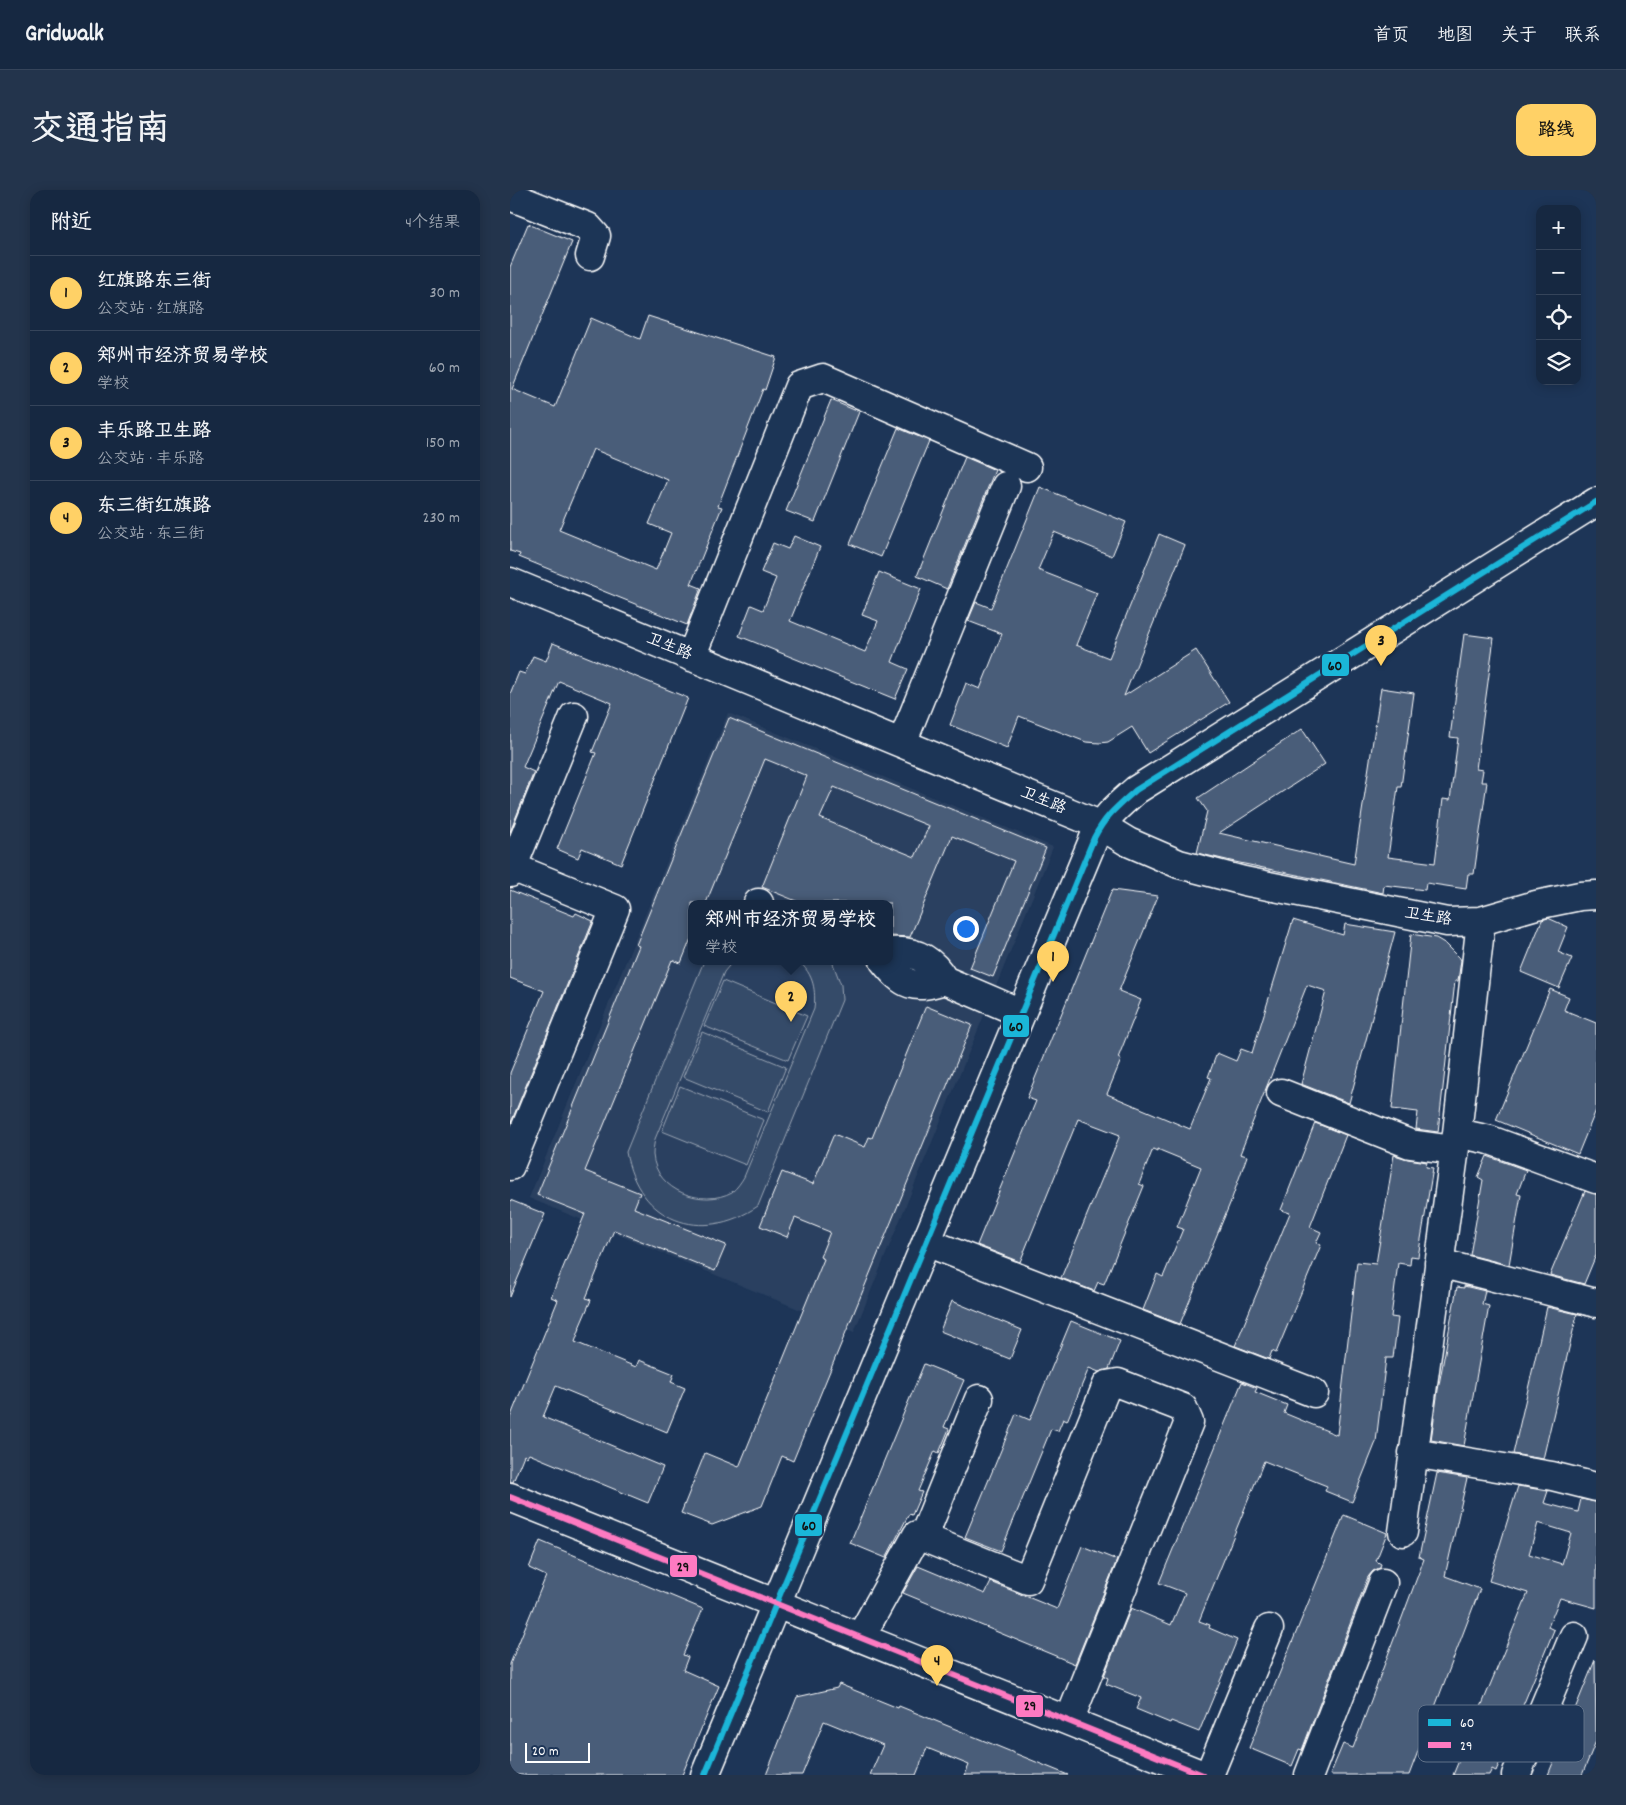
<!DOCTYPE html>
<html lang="zh">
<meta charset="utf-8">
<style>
:root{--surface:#162841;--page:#23344c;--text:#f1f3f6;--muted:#9ea6b1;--line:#35445a;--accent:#ffd166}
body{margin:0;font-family:Dekko,"LXGW WenKai TC",sans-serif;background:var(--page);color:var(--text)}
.controls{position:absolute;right:15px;top:15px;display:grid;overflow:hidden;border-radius:10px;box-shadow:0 2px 12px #0003}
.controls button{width:45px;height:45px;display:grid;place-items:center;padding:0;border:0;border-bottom:1px solid var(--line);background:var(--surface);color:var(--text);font:25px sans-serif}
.scale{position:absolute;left:15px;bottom:12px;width:65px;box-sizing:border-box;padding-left:5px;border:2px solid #fff;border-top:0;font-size:14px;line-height:18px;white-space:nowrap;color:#fff;-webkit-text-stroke:4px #1d3557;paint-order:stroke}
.you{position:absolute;left:455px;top:738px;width:18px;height:18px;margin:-12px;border:4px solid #fff;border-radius:50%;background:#1a73e8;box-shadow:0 0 0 8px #1a73e833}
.badge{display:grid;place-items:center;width:32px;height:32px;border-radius:50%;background:var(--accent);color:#111;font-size:16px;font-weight:700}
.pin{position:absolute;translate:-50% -41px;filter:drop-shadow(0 1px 2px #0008)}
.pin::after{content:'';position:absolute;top:26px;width:18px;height:15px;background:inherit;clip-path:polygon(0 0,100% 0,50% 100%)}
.popup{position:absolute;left:178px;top:710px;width:205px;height:65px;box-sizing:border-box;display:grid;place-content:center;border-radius:10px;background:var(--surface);filter:drop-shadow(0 1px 4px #0005);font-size:16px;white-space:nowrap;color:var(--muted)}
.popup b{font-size:19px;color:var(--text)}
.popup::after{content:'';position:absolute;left:50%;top:100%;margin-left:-10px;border:10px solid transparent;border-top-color:var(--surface)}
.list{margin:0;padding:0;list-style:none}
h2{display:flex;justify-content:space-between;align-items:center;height:65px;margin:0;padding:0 20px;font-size:21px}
h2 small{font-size:16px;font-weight:400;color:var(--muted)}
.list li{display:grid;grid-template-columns:32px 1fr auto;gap:15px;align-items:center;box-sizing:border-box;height:75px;padding:0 20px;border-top:1px solid var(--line)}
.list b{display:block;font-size:19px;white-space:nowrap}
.list p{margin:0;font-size:16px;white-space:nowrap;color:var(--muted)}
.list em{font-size:16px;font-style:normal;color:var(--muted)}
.icon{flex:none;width:28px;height:28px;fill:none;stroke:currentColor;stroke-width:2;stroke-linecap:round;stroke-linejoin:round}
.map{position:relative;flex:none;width:1086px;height:1585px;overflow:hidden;border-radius:15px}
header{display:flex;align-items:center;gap:30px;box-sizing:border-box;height:70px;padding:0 25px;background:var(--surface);border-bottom:1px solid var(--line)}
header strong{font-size:24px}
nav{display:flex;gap:28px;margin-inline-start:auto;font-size:18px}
.intro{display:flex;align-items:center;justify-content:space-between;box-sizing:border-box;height:120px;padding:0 30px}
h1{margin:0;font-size:35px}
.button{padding:12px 22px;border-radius:15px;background:var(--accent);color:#111;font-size:18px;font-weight:700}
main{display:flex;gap:30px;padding:0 30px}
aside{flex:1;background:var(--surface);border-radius:15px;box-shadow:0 2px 12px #0003}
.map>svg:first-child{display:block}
.built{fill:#2a4161;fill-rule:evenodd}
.green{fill:#364b69;stroke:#9aa5b4}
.building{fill:#4a5d79;stroke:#fff;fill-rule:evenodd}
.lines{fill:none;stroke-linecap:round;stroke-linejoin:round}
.minor-casing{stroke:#fff;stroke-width:31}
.minor{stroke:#1d3557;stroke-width:28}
.bus-1-casing{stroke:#1d3557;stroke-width:10}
.bus-2-casing{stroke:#1d3557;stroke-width:10}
.bus-1{stroke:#1ab6d8;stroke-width:6}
.bus-2{stroke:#fe7ac1;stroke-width:6}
.labels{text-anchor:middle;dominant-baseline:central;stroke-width:4;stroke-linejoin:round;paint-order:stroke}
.street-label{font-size:16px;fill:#fff;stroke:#1d3557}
.key{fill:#1d3557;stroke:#617289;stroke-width:1}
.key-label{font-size:14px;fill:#fff}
.line-badge{stroke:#1d3557;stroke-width:2}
.pale-badge-label{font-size:14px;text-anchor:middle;font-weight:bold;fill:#111}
</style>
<header>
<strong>Gridwalk</strong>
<nav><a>首页</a><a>地图</a><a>关于</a><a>联系</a></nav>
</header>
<div class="intro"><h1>交通指南</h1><a class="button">路线</a></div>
<main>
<aside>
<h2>附近<small>4个结果</small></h2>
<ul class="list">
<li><span class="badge">1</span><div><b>红旗路东三街</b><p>公交站 · 红旗路</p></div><em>30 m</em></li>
<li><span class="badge">2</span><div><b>郑州市经济贸易学校</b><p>学校</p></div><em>60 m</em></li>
<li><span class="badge">3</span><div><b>丰乐路卫生路</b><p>公交站 · 丰乐路</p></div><em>150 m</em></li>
<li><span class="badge">4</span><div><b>东三街红旗路</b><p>公交站 · 东三街</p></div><em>230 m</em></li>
</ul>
</aside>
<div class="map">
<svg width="1086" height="1585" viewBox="0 0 1086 1585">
<rect width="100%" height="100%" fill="#1d3557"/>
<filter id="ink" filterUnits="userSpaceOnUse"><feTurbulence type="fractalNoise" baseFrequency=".02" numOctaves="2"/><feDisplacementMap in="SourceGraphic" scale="10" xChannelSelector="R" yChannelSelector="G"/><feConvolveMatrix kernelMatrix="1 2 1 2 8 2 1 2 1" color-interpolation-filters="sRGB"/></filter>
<g filter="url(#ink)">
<!-- built -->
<path class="built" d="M218,523l325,134 -199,485 -325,-134zM182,713h198v58h-198z"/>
<!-- green -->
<path class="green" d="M194,771h29l-9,11 -69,167c-1,5 -2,11 -2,16 3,36 50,53 79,37 5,-4 9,-10 12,-15l70,-168c2,-18 0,-35 -16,-48h34l9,24 1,15 -84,206c-57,39 -120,15 -132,-54z
M213,791l84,35 -19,44 -84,-34z
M192,842l84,35 -18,45 -85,-35z
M170,896l84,34 -18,45 -84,-34z"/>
<!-- building -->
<path class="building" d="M18,34l44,18 -60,147 43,18 36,-89 49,21 8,-23 128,41 -11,33 -2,-1 -45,117 4,1 -31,77 10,4 -14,37 -168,-68 1,-3 -10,-3v-284zM83,259l75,31 -19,44 22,9 -15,37 -97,-40z
M321,210l28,12 -44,110 -29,-11z
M388,238l31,13 -48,116 -31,-13z
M455,267l30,13 -48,119 -30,-13z
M530,297l86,35 -14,34 -58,-24 -16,38 59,23 -21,52 33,13 50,-124 26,11 -61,151 72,-46 33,52 -81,51 -16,-26 -24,15 -8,1 -14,-1 -67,-26 -12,32 -57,-23 16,-42 14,6 22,-55 -34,-13 8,-19 15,6z
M284,346l26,11 -30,74 75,31 13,-31 -16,-6 17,-43 42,17 -29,73 16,7 -13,30 -156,-63 12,-31 12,5 13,-32 -15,-6 12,-29 15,6z
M954,444l30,4 -18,131 7,1 -2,12h6l-13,92h-6l-2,15 -40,-6 -1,7 -41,-5 -1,8 -148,-31 -38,-9 10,-42 -9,-13 104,-69 23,35 -106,69 135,31 27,-176 33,5 -13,94h-3l-10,70 47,6 8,-64 7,1 8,-62 -8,-1z
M43,453l135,55 -67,166 -39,-16 -4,10 -21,-9 39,-96 -4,-1 20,-49 -53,-22 -36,86 11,5 -24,60v-138l9,-22 6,2 8,-18 13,5z
M219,528l317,130 -53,129 -23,-9 44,-107 -62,-25 -42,101 -20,-1v-33h-89l-39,-16 45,-111 -42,-17 -59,144h-14v33l-11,27 -9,-3 -87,211 55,22 -6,15 92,37 -11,26 -101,-41 -28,68 5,2 -12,28h1l-5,14 61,25 3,-7 35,14 -3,8 14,6 -18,44 -111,-46 -13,31 120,50 -15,36 -119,-49 -2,3 -3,-2 -11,27h-3v-64l48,-118 -7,-3 34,-83 -48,-19 102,-249 -3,-1zM324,597l95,39 -14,31 -95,-39z
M0,700l64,26 2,-3 17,8 -83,204v-52l34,-82 -34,-13z
M602,700l46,6 -39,95 22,9 -23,58 3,2 -14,34 83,35 21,-51 -3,-1 9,-24 19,8 5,-12 11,4 41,-133 50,15 2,-11 50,8 -46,171 -48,-19 25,-93 -19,-6 -67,169 7,2 -16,45 -51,123 -37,-14 14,-36 6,3 20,-48 -6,-2 24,-60 -44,-18v2l-4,-2 -14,35 5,2 -40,98 -6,-2 -4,9 -33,-13 59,-143 -42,-16 -58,143 -43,-17 59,-144 -9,-3z
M1038,728l20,9 -10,25 14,6 -13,30 -38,-16 21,-52z
M901,744l25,4 10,6 13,13 2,3 -3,21h-3l-17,151 -22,-3 2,-17 -26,-3z
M1040,799l19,8 -5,13 32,13v87l-18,44 -82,-34z
M416,816l46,19 -179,436 -11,-5 -20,50 -50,19 -31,-12 24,-60 34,14 85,-208 -4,-2 10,-25 -35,-14 -8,19 -27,-11 22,-54 31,12 21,-50 31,13 4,-10 3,1z
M805,933l31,12 -36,92 11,5 -5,11 5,2 -45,108 -4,-2 -3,8 -34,-13 55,-133 -9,-3z
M884,965l14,4 19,3 -1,5 7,1 -15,89 -7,-1 -1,9 -12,-2 -7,54 7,1 -5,40h-7l-10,84 -24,60 -27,-11 2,-5 -63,-25 -65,160 11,4 -1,3 28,12 -38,92 -28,-11 -1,2 -34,-14 5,-11 -35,-14 2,-6 -4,-2 27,-68 40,17 14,-32 -26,-10 83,-201 15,6 -2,4 32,13 -3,8 53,22 20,-173 19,2z
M977,966l39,14 -9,24 4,1 -12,70 -39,-10 13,-75 -5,-3z
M1075,1001l11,3v61l-12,29 -34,-9z
M0,1010l35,14 -35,83z
M954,1096l21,5 -3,13 7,2 -25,140 -33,-6 7,-50 19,-103 7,1z
M442,1111l70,29 -12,29 -70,-28z
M1037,1117l30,7 -34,145 -30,-5z
M561,1131l49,20 -11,28 -10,3 -10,-4 -22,53 -4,-2 -5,12 -7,-2 -50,122 -36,-14 51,-123 14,6z
M414,1174l40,16 -20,47 5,2 -10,24 -4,-2 -17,40 4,1 -10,23 -3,-1 -23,44 -36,-15z
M927,1283l30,5 -22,98 35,13 -71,186h-79l13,-31 10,4 71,-189 -5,-2z
M1008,1296l30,5 -4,12 34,9 3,-13 15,3v106l-36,-10 -12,29 6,3 -58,141 -4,-2 -3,6h-36l75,-182 -39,-12zM1028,1333l33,10 -9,31 -33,-10z
M834,1325l43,18 -11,28 5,3 -1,4 -7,3 -5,6 -66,173 -3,-1 -7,17 -43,-18z
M30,1351l163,68 -20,46 5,2 -5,13 36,16 -37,89h-172v-111l36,-88 -17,-8z
M572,1356l35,14 -42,104 -172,-71 15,-27 67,28 6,-12 66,27z
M1085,1470l1,81 -14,34h-34z
M329,1494l59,24 1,-2 169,69h-103l4,-10 -42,-17 -11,27h-46l13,-30 -59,-24 -22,54h-36l31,-78 40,-9z"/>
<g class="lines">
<!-- minor casing -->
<g class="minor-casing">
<path id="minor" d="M0,6l78,31 8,9 -6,20
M0,392l590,243 28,17 51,22 65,17 203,41 34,-1 55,-16 44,-9 16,-1
M181,467l108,-271 24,-8 204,89
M392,553l104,-257
M0,683l64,-157
M248,713h1
M380,762c24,-2 42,7 54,28l77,33
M374,771c20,25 30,29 60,19
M771,903l129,51 44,6
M947,943l33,7 106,39
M0,976l105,-257 -103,-42
M416,1052l388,151
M929,1073l157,40
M903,1263l139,23 44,11
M0,1307l693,278
M893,1342l54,-399 24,-212
M413,1348l56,-139
M350,1448l57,-103 111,45 79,-195 11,-2 65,25 6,14 -120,299
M195,1585l389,-937c12,-23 23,-31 42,-48l460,-288
M699,1585l60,-146
M799,1585l74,-192
M1006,1585l58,-139"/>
</g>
<!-- minor -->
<use href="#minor" class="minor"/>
<!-- bus-1 casing -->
<g class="bus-1-casing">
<path id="bus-1" d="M195,1585l389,-937c12,-23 23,-31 42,-48l460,-288"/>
</g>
<!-- bus-2 casing -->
<g class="bus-2-casing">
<path id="bus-2" d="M0,1307l693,278"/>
</g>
<!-- bus-1 -->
<use href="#bus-1" class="bus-1"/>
<!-- bus-2 -->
<use href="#bus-2" class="bus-2"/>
</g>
</g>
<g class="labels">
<!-- street labels -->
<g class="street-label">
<text transform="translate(159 457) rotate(22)">卫生路</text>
<text transform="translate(533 611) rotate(22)">卫生路</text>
<text transform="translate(918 727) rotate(9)">卫生路</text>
</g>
</g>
<!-- legend -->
<rect x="908" y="1515" width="166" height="57" rx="8" class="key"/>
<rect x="918" y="1529" width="23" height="7" fill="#1ab6d8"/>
<rect x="918" y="1552" width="23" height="6" fill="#fe7ac1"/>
<g class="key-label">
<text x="950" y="1537">60</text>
<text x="950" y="1560">29</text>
</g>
<g class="line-badge">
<rect x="811" y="463" width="29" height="24" rx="5" fill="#1ab6d8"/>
<rect x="492" y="824" width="28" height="24" rx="5" fill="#1ab6d8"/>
<rect x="284" y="1323" width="29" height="24" rx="5" fill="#1ab6d8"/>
<rect x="159" y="1364" width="29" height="24" rx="5" fill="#fe7ac1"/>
<rect x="505" y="1504" width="29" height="24" rx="5" fill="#fe7ac1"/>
</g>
<g class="pale-badge-label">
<text x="825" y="480">60</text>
<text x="506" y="841">60</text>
<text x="299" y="1340">60</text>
<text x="173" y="1381">29</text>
<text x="520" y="1520">29</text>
</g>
</svg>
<div class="controls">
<button>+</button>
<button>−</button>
<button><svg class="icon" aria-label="locate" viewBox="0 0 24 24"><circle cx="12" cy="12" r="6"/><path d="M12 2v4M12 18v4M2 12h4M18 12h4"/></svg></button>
<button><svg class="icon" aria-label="layers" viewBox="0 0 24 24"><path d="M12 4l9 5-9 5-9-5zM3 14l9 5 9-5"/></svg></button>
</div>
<div class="scale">20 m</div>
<div class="you"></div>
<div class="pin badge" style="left:543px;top:792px">1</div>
<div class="pin badge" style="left:281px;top:832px">2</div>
<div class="popup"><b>郑州市经济贸易学校</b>学校</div>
<div class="pin badge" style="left:871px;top:476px">3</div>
<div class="pin badge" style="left:427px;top:1496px">4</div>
</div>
</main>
